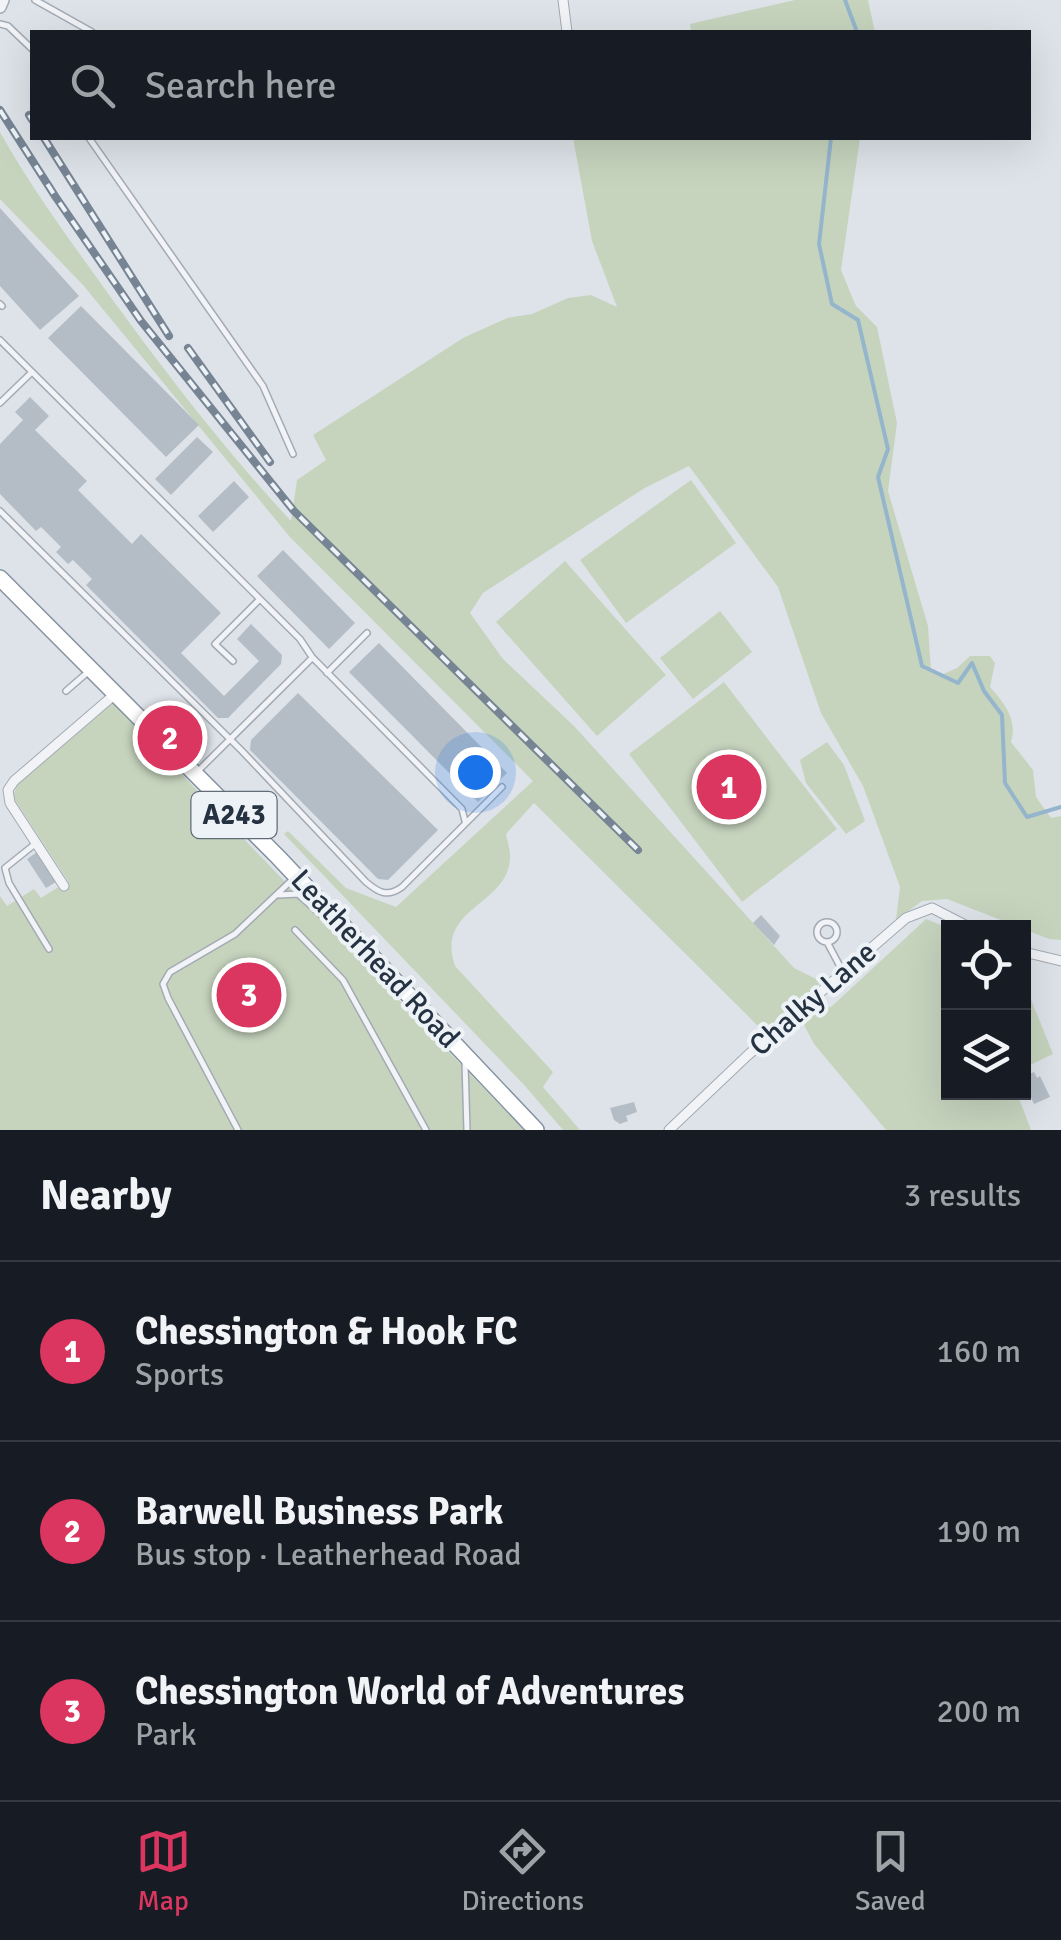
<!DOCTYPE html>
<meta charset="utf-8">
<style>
:root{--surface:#171b24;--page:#242831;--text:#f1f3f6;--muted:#9ea1a6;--line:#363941;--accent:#db365f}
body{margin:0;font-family:Signika,sans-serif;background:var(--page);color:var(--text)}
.controls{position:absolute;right:30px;bottom:30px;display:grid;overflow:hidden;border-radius:0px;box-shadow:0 10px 40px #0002}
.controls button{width:90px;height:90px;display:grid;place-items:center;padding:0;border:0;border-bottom:2px solid var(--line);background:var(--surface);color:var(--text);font:50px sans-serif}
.you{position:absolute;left:475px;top:772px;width:35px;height:35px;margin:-25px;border:8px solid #fff;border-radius:50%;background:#1a73e8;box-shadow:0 0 0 15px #1a73e833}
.badge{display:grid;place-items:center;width:65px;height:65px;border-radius:50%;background:var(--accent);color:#fff;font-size:32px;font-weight:700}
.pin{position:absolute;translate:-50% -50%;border:5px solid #fff;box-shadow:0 2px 10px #0006}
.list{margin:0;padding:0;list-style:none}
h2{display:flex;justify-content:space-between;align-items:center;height:130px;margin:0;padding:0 40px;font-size:42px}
h2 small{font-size:32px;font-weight:400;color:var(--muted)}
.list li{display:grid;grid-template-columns:65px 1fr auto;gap:30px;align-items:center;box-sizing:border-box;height:180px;padding:0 40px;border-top:2px solid var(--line)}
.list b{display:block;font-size:38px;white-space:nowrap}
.list p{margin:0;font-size:32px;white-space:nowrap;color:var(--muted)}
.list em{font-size:32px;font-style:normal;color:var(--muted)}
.icon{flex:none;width:55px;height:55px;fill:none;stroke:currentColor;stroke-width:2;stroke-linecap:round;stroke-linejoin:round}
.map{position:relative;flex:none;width:1061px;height:1130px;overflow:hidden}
.search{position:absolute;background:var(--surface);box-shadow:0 10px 40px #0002;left:30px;right:30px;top:30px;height:110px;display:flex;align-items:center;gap:25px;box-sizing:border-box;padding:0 35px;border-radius:0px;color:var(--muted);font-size:38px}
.sheet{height:670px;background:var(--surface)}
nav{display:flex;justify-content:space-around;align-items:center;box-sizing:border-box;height:140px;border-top:2px solid var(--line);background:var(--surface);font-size:28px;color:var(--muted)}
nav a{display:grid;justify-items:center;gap:5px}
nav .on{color:var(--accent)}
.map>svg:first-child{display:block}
.green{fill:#c6d4be}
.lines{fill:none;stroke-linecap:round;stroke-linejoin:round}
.stream{stroke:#95b5cd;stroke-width:4}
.building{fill:#b4bdc6}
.service-casing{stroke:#a3aab3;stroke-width:8}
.minor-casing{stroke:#a3aab3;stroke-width:11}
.tertiary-casing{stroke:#a3aab3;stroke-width:14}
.trunk-casing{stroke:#8492a1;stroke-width:18}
.service{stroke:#f1f3f7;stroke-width:5}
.minor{stroke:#f1f3f7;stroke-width:9}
.tertiary{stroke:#f1f3f7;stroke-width:11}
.trunk{stroke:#fff;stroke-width:15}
.rail-casing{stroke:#768494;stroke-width:8}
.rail{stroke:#edf2f6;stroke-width:4;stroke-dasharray:11;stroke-linecap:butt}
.labels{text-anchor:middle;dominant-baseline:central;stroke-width:8;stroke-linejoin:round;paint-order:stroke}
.shield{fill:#edf2f6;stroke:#616c77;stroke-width:2.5}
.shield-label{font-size:28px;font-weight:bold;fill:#253241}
.street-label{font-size:30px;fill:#253241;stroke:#edf2f6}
</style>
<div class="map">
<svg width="1061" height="1130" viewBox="0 0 1061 1130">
<rect width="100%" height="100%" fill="#dee3e9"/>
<!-- green -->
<path class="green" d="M795,0h73l7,32h-184l-1,-8z
M0,132c31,56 70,108 107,160 58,80 117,157 184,229l6,-41 29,-20 -13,-25 150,-97 44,-20 25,-4 36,-16 23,-3 26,12 -25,-66 -19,-103h287l-19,132 15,36 21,21 20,96 -9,68 40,135 3,45 10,4 16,-7 13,-12h20l5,7 -5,24c14,16 28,32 21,55l22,28 3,27 15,21 10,-2v124l-12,-1 -102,-40 -25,2 -26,19 4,-33 -37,-101 -42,-73 -43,-126 -89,-121 -46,23 -160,104 -13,20 33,46 71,67 220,242 28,14 -58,50 -230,-229 -28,31c1,7 5,17 4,24 -2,48 -75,49 -55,108l98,106 -10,15 37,43h-17l-38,-44 -241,-252 4,-3 58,57 50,19 137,-126 -244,-245 -206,-251 -83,-86z
M691,480l45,63 -110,80 -46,-63z
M565,561l101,114 -69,61 -101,-114z
M720,611l32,41 -59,47 -33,-41z
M724,682l113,147 -95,73 -113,-148z
M113,703l411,427h-524v-234l7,10 27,-17 7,9 27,-17 -55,-84 4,-12z
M827,742l17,23 21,56 -19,13 -40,-51 -6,-23z
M926,919l22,9v164l69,1 14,37h-145l-72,-86 -13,-25 16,-14 14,2z
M1024,982l29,72 -29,14z"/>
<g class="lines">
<!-- stream -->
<path class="stream" d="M845,0l12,32
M831,138l-12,106 13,60 26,16 30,129 -10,28 44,189 36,17 14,-20 12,28 18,24 3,68 22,34 34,-10"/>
</g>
<!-- building -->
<path class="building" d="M0,208l79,88 -39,34 -40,-44z
M81,306l118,119 -33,32 -118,-119z
M30,397l19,19 -14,14 52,51 -9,9 54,54 9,-10 80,79 -40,40 43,43 35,-35 -22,-22 14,-15 31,31 -1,9 -53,54h-10l-132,-133 6,-6 -19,-19 -5,4 -12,-12 5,-5 -20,-20 -5,4 -36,-37v-50l23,-24 -8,-8z
M197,437l16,15 -42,43 -16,-16z
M234,481l15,16 -36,35 -15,-16z
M283,550l72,73 -26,26 -72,-73z
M379,643l128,130 -29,29 -129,-130z
M298,693l140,137 -50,50 -10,-1 -128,-129 1,-10z
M37,852l19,30 -10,6 -19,-29z
M761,915l19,21 -6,9 -21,-22z
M1034,1072l3,6 3,-2 10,21 -16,7 -10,-22v-6z
M634,1102l3,10 -11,4 2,5 -8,3 -6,-4 -4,-12z"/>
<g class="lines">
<!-- service casing -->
<g class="service-casing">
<path id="service" d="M35,0l57,32
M0,24l8,2 24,23
M89,138l174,248 30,68
M0,304l2,2
M0,340l300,299 12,18 150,152 3,12
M0,403l32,-31
M0,511l242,240 124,131c12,10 21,16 36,5l100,-100
M233,661l-18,-17 45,-45
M327,673l40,-40
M66,691l22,-19
M196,773l116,-115
M35,844l-30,24 4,15 40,66
M279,895l19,-1 33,30
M817 932a10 10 0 1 1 20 0a10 10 0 1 1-20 0Z
M295,930l48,50 83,150
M827,942l16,30
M465,1063l2,67
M238,1130l-70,-132 -5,-14 7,-12 65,-38 59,-56"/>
</g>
<!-- minor casing -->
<g class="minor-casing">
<path id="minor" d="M563,0l4,32
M64,886l-54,-83 -2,-13 6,-9 100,-86
M1024,952l37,9
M669,1130l79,-75 158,-137 26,-10 39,20"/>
</g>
<!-- tertiary casing -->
<g class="tertiary-casing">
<path id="tertiary" d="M0,7l3,-7"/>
</g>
<!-- trunk casing -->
<g class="trunk-casing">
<path id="trunk" d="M0,578l278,279 258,273"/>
</g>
<!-- service -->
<use href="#service" class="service"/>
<!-- minor -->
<use href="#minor" class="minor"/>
<!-- tertiary -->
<use href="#tertiary" class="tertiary"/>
<!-- trunk -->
<use href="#trunk" class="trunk"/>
<!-- rail casing -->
<g class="rail-casing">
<path id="rail" d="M0,110l55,86 86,125 153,190 344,339
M29,115l3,5
M44,138l125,198
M188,348l82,114"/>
</g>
<!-- rail -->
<use href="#rail" class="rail"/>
</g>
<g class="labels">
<!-- shield labels -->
<rect class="shield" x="191.5" y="792" width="85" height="46" rx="8"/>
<g class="shield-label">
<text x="234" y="815">A243</text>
</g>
<!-- street labels -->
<g class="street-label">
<text transform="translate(375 959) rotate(47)">Leatherhead Road</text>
<text transform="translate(813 999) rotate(-41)">Chalky Lane</text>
</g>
</g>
</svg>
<div class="controls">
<button><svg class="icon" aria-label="locate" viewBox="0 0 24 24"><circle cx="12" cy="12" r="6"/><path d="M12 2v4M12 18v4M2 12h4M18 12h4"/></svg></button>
<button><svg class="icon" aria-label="layers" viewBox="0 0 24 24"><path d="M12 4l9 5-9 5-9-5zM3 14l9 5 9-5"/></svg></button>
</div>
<div class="you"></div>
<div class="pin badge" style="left:729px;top:787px">1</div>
<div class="pin badge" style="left:170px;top:738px">2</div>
<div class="pin badge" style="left:249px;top:995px">3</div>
<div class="search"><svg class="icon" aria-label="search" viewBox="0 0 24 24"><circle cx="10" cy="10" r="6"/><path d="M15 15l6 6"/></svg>Search here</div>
</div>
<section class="sheet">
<h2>Nearby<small>3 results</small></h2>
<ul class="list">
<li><span class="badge">1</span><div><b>Chessington &amp; Hook FC</b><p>Sports</p></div><em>160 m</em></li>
<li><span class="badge">2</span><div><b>Barwell Business Park</b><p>Bus stop · Leatherhead Road</p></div><em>190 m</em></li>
<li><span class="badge">3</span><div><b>Chessington World of Adventures</b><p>Park</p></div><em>200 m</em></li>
</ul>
</section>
<nav>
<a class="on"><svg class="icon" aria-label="map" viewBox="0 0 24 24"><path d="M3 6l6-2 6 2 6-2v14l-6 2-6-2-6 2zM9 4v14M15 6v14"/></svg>Map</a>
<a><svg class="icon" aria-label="directions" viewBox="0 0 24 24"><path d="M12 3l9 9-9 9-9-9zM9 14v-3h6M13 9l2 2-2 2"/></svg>Directions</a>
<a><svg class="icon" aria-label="saved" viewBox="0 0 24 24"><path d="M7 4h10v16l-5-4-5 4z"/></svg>Saved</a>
</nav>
